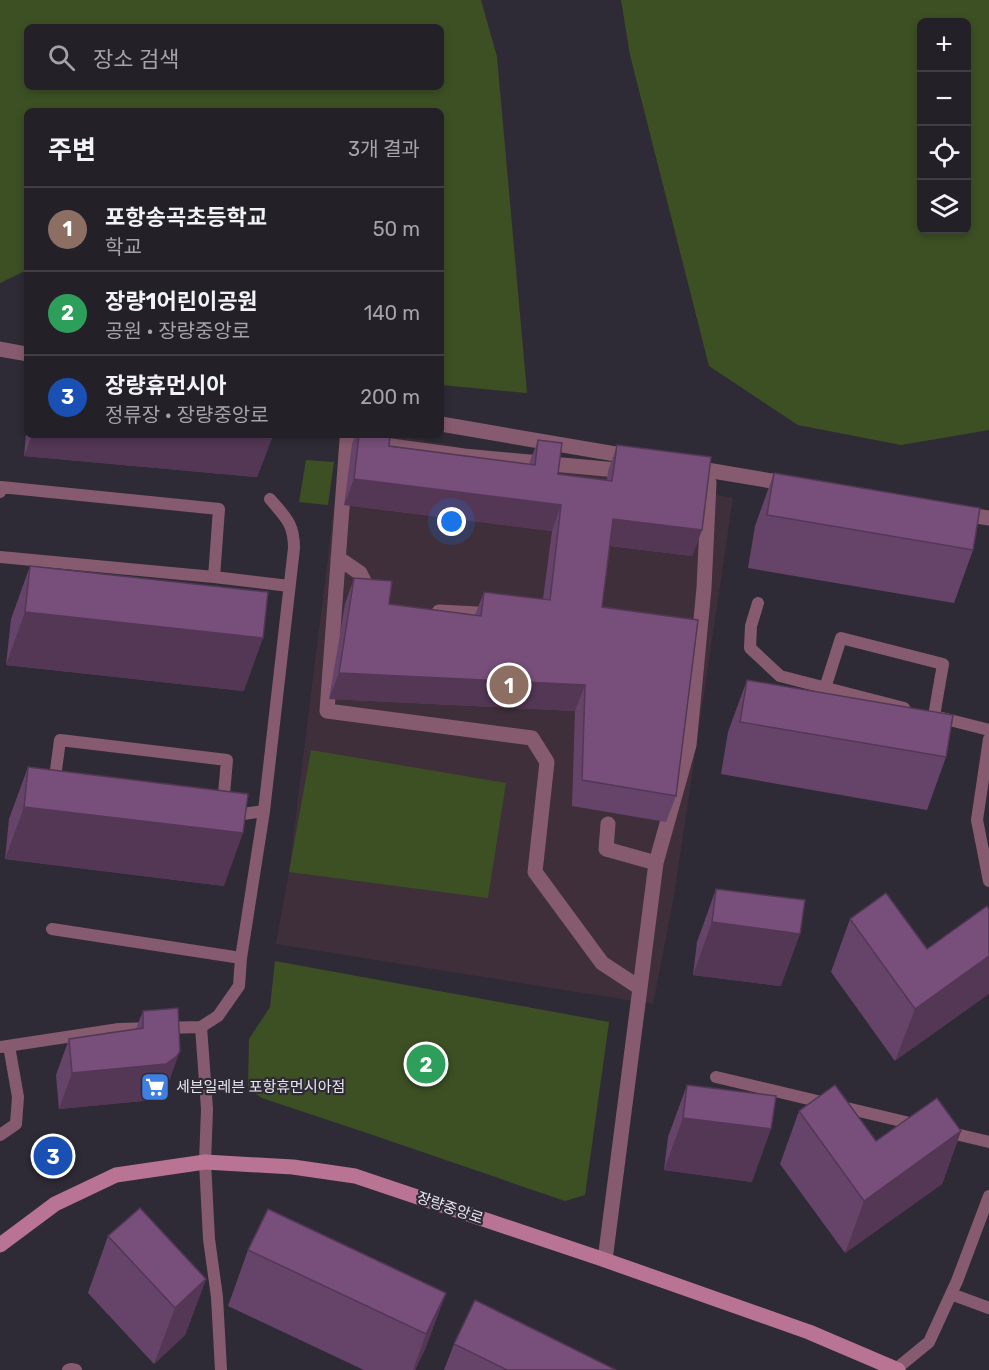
<!DOCTYPE html>
<html lang="ko">
<meta charset="utf-8">
<style>
:root{--surface:#232028;--page:#2b2830;--text:#f1f3f6;--muted:#a3a3a8;--line:#403e45;--accent:#52cdd0}
body{margin:0;font-family:Rubik,"Noto Sans KR",sans-serif;background:var(--page);color:var(--text)}
.controls{position:absolute;right:18px;top:18px;display:grid;overflow:hidden;border-radius:9px;box-shadow:0 3px 9px #0003}
.controls button{width:54px;height:54px;display:grid;place-items:center;padding:0;border:0;border-bottom:2px solid var(--line);background:var(--surface);color:var(--text);font:30px sans-serif}
.you{position:absolute;left:452px;top:522px;width:21px;height:21px;margin:-15px;border:4px solid #fff;border-radius:50%;background:#1a73e8;box-shadow:0 0 0 9px #1a73e833}
.badge{display:grid;place-items:center;width:39px;height:39px;border-radius:50%;background:var(--accent);color:#fff;font-size:20px;font-weight:700}
.pin{position:absolute;translate:-50% -50%;border:3px solid #fff;box-shadow:0 2px 6px #0006}
.list{margin:0;padding:0;list-style:none}
h2{display:flex;justify-content:space-between;align-items:center;height:78px;margin:0;padding:0 24px;font-size:26px}
h2 small{font-size:20px;font-weight:400;color:var(--muted)}
.list li{display:grid;grid-template-columns:39px 1fr auto;gap:18px;align-items:center;box-sizing:border-box;height:84px;padding:0 24px;border-top:2px solid var(--line)}
.list b{display:block;font-size:22px;white-space:nowrap}
.list p{margin:0;font-size:20px;white-space:nowrap;color:var(--muted)}
.list em{font-size:20px;font-style:normal;color:var(--muted)}
.icon{flex:none;width:33px;height:33px;fill:none;stroke:currentColor;stroke-width:2;stroke-linecap:round;stroke-linejoin:round}
.map{position:relative;flex:none;width:989px;height:1370px;overflow:hidden}
.search{position:absolute;background:var(--surface);box-shadow:0 3px 9px #0003;left:24px;top:24px;width:420px;height:66px;display:flex;align-items:center;gap:15px;box-sizing:border-box;padding:0 21px;border-radius:9px;color:var(--muted);font-size:22px}
.panel{position:absolute;background:var(--surface);box-shadow:0 3px 9px #0003;left:24px;top:108px;width:420px;height:330px;border-radius:9px}
.map>svg:first-child{display:block}
.education{fill:#3e2f3b}
.green{fill:#3d5024;fill-rule:evenodd}
.lines{fill:none;stroke-linecap:round;stroke-linejoin:round}
.lane{stroke:#875b6f;stroke-width:12}
.street{stroke:#875b6f;stroke-width:15}
.secondary{stroke:#b97393;stroke-width:15}
.wall{fill:#664469}
.shaded-wall{fill:#533755}
.building{fill:#774f7a;stroke:#533755;stroke-width:1.5}
.labels{text-anchor:middle;dominant-baseline:central;stroke-width:4.5;stroke-linejoin:round;paint-order:stroke}
.poi-label{font-size:15px;fill:#e8e5ed;stroke:#2f2b36;text-anchor:start}
.street-label{font-size:15px;fill:#e8e5ed;stroke:#2f2b36}
</style>
<div class="map">
<svg width="989" height="1370" viewBox="0 0 989 1370">
<rect width="100%" height="100%" fill="#2f2b36"/>
<!-- education -->
<path class="education" d="M343,435h50l340,63 -59,398 -21,108 -377,-60 13,-72z"/>
<!-- green -->
<path class="green" d="M0,0h481l16,57 30,336 -86,-8v-274h-414v159l-27,13zM27,27h414v60h-414z
M621,0h368v430l-88,15 -103,-20 -89,-59 -79,-311zM966,22v208h-44v-208z
M306,460l28,2 -6,43 -29,-3z
M311,750l195,33 -18,115 -199,-26z
M275,961l334,61 -24,173 -20,6 -198,-68 -105,-35 -14,-9 1,-50 21,-32z"/>
<g class="lines">
<!-- lane -->
<path class="lane" d="M0,492l1,-5 218,22 -5,68
M0,557l214,20 75,9
M758,603l-7,23 -1,22 30,28 124,32
M825,688l16,-50 102,26 -9,52
M938,717l51,13
M989,739l-12,81 12,61
M54,785l6,-45 167,20 -4,45
M229,816l35,-5
M52,929l189,29
M201,1027l6,82 -2,53 4,77 8,58 4,73
M0,1047l119,-18 82,-2 17,-11 21,-30 2,-28 23,-147 30,-263c0,-25 -9,-31 -24,-49
M716,1077l202,48
M943,1131l46,11
M0,1135l16,-11 2,-27 -9,-51
M951,1294l38,14
M68,1370l3,-1 5,1
M895,1370l34,-28 28,-61 32,-85"/>
<!-- street -->
<path class="street" d="M0,349l27,5
M441,424l192,33
M689,467l101,17
M958,513l31,5
M338,558l22,15 11,22
M439,612l57,3
M608,824l-2,25 50,14
M640,988l16,-125 33,-118 15,-157 5,-105 -22,-5
M605,1260l35,-272 -38,-25 -67,-91 12,-110 -15,-24 -205,-27 20,-271 117,16 164,15"/>
<!-- secondary -->
<path class="secondary" d="M0,1245l55,-41 61,-29 89,-13 88,5 62,9 250,84 204,72 89,38"/>
</g>
<!-- wall -->
<path class="wall" d="M27,423v12h246l-16,42 -233,-21z
M355,435h35l-1,11 140,18 9,-24 20,34 49,6 1,-9 9,-26 85,85 -10,26 -82,-10 -8,61 74,189 -10,26 -94,-16 3,-95 -246,-12 16,-95 9,-26 35,26 86,11 9,-23 59,7 9,-68 -208,-26 8,-61z
M774,473l199,77 -19,53 -206,-35 7,-42z
M30,566l214,125 -238,-26 5,-46z
M747,680l199,77 -19,53 -206,-36 7,-42z
M28,767l196,119 -219,-27 4,-40z
M716,889l65,97 -88,-11 4,-33z
M987,906l-92,155 -64,-89 19,-53 77,30z
M143,1011l24,76 -3,5 -11,8 -94,9 -3,-34 13,-36 67,-10z
M687,1085l65,97 -88,-12 4,-33z
M799,1111l77,30 85,-10 -19,53 -97,69 -65,-89z
M108,1236l98,43 -21,56 -31,29 -66,-71z
M248,1250l198,43 -21,56 -10,21h-51l-136,-64z
M454,1344l162,26h-172z"/>
<!-- shaded-wall -->
<path class="shaded-wall" d="M32,435h241l-16,42 -233,-21z
M354,479l207,26 -9,26 -208,-26z
M613,519l89,11 -10,26 -88,-11z
M25,612l238,26 -19,53 -238,-26z
M339,673l246,12 -10,26 -246,-12z
M24,807l219,26 -19,53 -219,-27z
M712,922l88,12 -19,52 -88,-11z
M989,956v38l-94,67 20,-52z
M180,1051l-13,36 -3,5 -11,8 -94,9 13,-36z
M683,1118l88,11 -19,53 -88,-12z
M961,1131l-19,53 -97,69 19,-52z
M206,1279l-21,56 -31,29 21,-56z
M446,1293l-21,56 -10,21h-2l13,-36z"/>
<!-- building -->
<path class="building" d="M359,435h31l-1,11 146,19 3,-25 24,3 -4,31 54,7 5,-36 94,12 -9,73 -89,-11 -11,88 96,13 -22,176 -94,-16 3,-95 -246,-12 15,-95 38,3 -3,23 92,12 3,-24 66,8 11,-95 -207,-26z
M774,473l206,35 -7,42 -206,-35z
M30,566l238,26 -5,46 -238,-26z
M747,680l206,35 -7,42 -206,-35z
M28,767l220,27 -5,39 -219,-26z
M716,889l89,11 -5,34 -88,-12z
M886,893l41,56 60,-43 2,3v47l-74,53 -65,-90z
M178,1008l2,43 -3,5 -11,8 -94,9 -3,-34 74,-11v-17z
M687,1085l89,11 -5,33 -88,-11z
M835,1085l41,56 61,-43 24,33 -97,70 -65,-90z
M140,1208l66,71 -31,29 -67,-72z
M268,1209l178,84 -20,41 -178,-84z
M475,1300l141,70h-109l-53,-26z"/>
<!-- icons -->
<defs>
<g id="supermarket-square" transform="scale(1.5)"><rect x="-9" y="-9" width="18" height="18" rx="4" fill="#3f7fe0" stroke="#2f2b36"/><path d="M-6-5.5h2.5l.6 2H6L4.5 2H-2.5L-4.4-4H-6ZM-1.5 3.2a1.3 1.3 0 1 0 .1 0ZM3 3.2a1.3 1.3 0 1 0 .1 0Z" fill="#fff"/></g>
</defs>
<g fill-rule="evenodd">
<use href="#supermarket-square" x="155" y="1087"/>
</g>
<g class="labels">
<!-- poi labels -->
<g class="poi-label">
<text x="176" y="1087">세븐일레븐 포항휴먼시아점</text>
</g>
<!-- street labels -->
<g class="street-label">
<text transform="translate(450 1208) rotate(19)">장량중앙로</text>
</g>
</g>
</svg>
<div class="controls">
<button>+</button>
<button>−</button>
<button><svg class="icon" aria-label="locate" viewBox="0 0 24 24"><circle cx="12" cy="12" r="6"/><path d="M12 2v4M12 18v4M2 12h4M18 12h4"/></svg></button>
<button><svg class="icon" aria-label="layers" viewBox="0 0 24 24"><path d="M12 4l9 5-9 5-9-5zM3 14l9 5 9-5"/></svg></button>
</div>
<div class="you"></div>
<div class="pin badge" style="left:509px;top:685px;background:#8d6e63">1</div>
<div class="pin badge" style="left:426px;top:1064px;background:#2e9e5b">2</div>
<div class="pin badge" style="left:53px;top:1156px;background:#1a4fb4">3</div>
<div class="search"><svg class="icon" aria-label="search" viewBox="0 0 24 24"><circle cx="10" cy="10" r="6"/><path d="M15 15l6 6"/></svg>장소 검색</div>
<section class="panel">
<h2>주변<small>3개 결과</small></h2>
<ul class="list">
<li><span class="badge" style="background:#8d6e63">1</span><div><b>포항송곡초등학교</b><p>학교</p></div><em>50 m</em></li>
<li><span class="badge" style="background:#2e9e5b">2</span><div><b>장량1어린이공원</b><p>공원 · 장량중앙로</p></div><em>140 m</em></li>
<li><span class="badge" style="background:#1a4fb4">3</span><div><b>장량휴먼시아</b><p>정류장 · 장량중앙로</p></div><em>200 m</em></li>
</ul>
</section>
</div>
